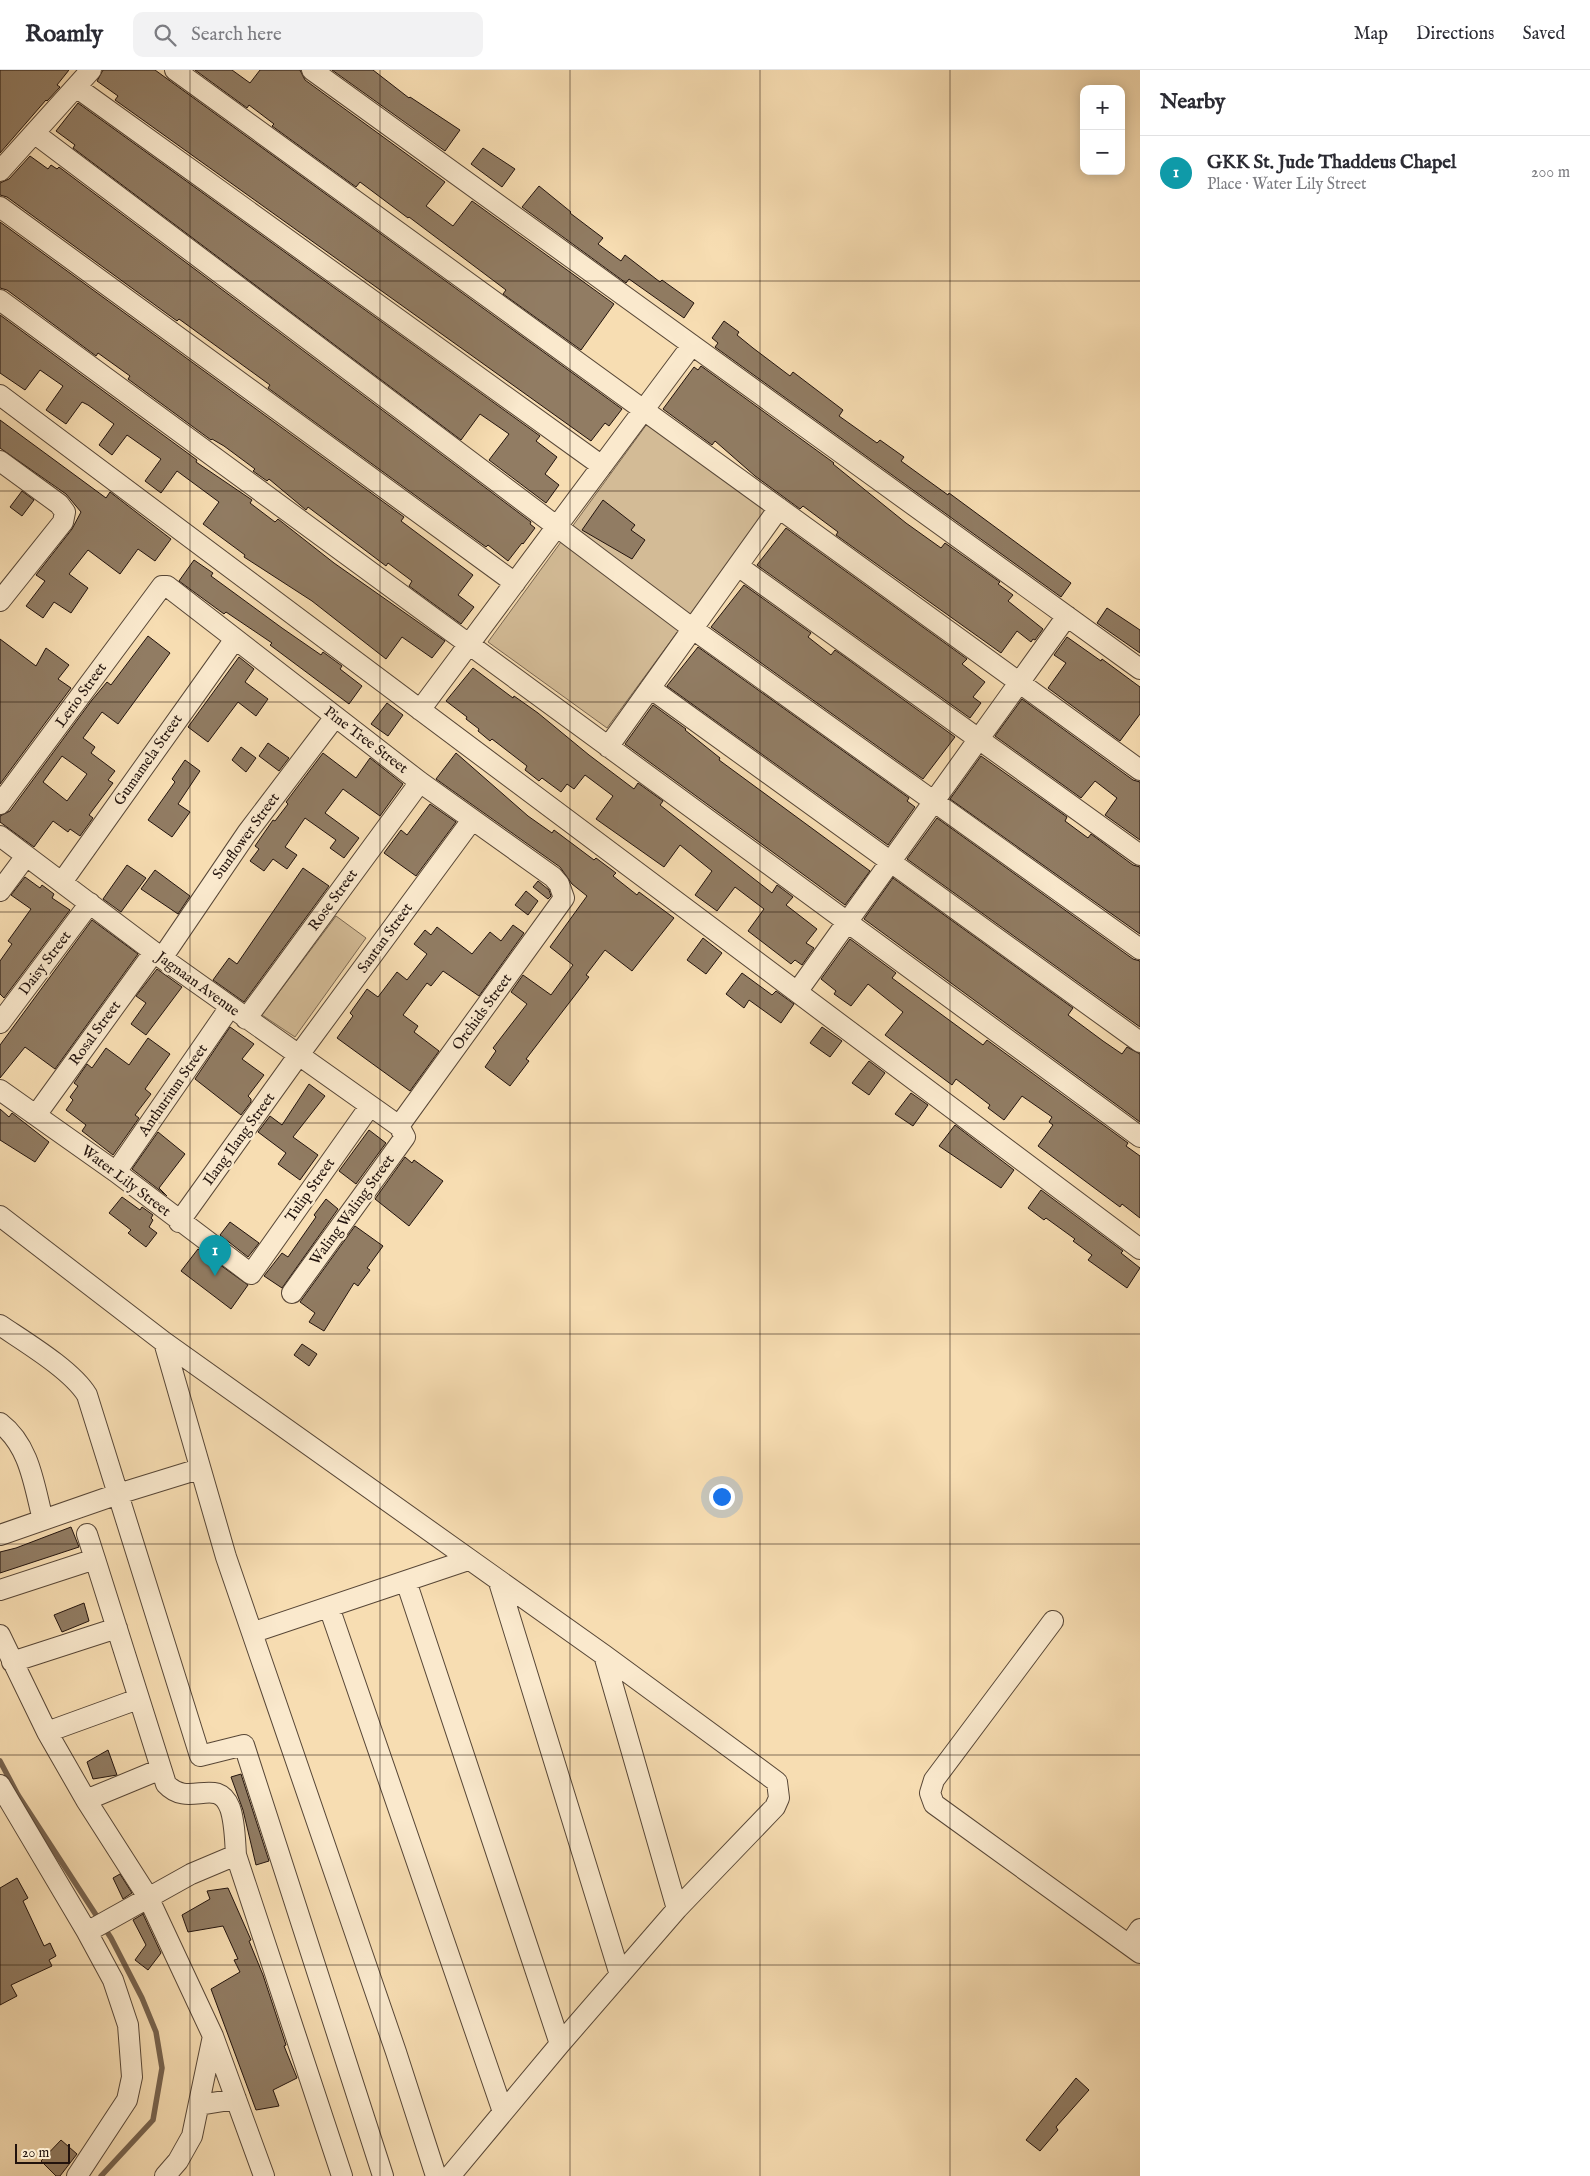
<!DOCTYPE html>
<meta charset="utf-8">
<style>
:root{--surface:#fff;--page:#f2f2f3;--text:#2b2b33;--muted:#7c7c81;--line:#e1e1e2;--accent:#2563eb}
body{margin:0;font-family:"IM FELL English",serif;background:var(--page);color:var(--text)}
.controls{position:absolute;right:15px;top:15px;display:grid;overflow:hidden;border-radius:10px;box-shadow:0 2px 12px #0003}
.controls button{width:45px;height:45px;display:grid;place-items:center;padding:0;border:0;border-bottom:1px solid var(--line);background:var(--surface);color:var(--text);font:25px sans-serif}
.scale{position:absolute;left:15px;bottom:12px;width:55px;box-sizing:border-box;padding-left:5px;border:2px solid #22130d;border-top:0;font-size:14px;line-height:18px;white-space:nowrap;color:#22130d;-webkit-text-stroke:4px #fae9cd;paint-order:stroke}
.you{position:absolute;left:721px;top:1426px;width:18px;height:18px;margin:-12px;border:4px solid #fff;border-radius:50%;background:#1a73e8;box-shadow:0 0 0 8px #1a73e833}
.badge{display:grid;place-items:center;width:32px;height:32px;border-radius:50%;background:var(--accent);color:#fff;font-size:16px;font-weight:700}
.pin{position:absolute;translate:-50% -41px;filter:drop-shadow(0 1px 2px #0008)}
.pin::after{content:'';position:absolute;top:26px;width:18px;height:15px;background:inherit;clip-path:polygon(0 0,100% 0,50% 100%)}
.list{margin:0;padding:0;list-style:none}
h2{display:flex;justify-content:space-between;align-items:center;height:65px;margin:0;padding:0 20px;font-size:21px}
h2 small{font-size:16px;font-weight:400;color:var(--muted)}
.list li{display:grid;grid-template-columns:32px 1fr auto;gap:15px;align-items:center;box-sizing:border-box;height:75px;padding:0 20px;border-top:1px solid var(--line)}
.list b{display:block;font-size:19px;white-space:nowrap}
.list p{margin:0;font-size:16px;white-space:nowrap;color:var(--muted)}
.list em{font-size:16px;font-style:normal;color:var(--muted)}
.icon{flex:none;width:28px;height:28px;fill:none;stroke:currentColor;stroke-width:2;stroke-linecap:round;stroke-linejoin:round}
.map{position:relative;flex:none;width:1140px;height:2106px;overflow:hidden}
header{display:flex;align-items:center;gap:30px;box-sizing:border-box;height:70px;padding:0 25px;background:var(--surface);border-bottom:1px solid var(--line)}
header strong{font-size:24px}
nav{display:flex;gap:28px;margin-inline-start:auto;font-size:18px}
.search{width:350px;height:45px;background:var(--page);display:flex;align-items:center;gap:12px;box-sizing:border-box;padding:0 18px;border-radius:10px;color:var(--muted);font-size:19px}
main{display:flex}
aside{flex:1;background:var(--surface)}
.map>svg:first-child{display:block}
.green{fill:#d3bb96;stroke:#7a6752}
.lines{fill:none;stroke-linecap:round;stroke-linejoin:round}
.stream{stroke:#77634e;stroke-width:5.5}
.building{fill:#917c63;stroke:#22130d;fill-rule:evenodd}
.street-casing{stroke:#574636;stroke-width:22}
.street{stroke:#fae9cd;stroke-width:20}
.grid{fill:none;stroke:#22130d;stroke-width:1;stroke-opacity:0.55}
.labels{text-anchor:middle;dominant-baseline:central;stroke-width:5;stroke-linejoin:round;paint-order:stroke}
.street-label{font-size:15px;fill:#22130d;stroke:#fae9cd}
</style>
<header>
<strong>Roamly</strong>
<div class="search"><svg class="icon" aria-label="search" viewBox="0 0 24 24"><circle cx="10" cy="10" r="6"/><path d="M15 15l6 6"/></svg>Search here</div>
<nav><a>Map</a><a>Directions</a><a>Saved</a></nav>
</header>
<main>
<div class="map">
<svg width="1140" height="2106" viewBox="0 0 1140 2106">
<rect width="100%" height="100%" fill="#f7ddb2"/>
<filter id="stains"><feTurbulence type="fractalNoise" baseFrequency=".004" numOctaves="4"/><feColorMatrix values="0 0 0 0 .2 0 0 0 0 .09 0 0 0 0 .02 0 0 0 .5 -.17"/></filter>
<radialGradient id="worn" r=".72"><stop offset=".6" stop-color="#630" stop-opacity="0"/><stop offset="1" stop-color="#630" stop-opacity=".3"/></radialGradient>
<!-- green -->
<path class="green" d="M647,354l119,87 -159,217 -119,-86z
M336,846l30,22 -71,99 -33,-22z"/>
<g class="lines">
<!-- stream -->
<path class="stream" d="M0,1691l18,34 93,143 31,60 14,34 6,36 -9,52 -52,56"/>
</g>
<!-- building -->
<path class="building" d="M0,0h69l-12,15 3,2 -13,14 -1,-1 -46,53z
M103,0h52l467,339 -13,17 -4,-3 -14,18 -476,-341 3,-4 -21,-15z
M195,0h37l18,13 10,-13h40l5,10 140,102 -19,24 27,20 19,-25 142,103 -33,46 -78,-56 3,-4 -97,-73 -1,1 -48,-36 -4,5 -84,-61 2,-2 -25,-19 -2,3z
M332,0h41l36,28 1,-1 50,33 -15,21z
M78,33l462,333 -4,5 21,16 -12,17 14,11 -13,18 -57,-43 20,-26 -29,-20 -19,26 -388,-292 2,-3 -19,-14z
M483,78l32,21 -13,18 -31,-23z
M30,86l18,13 3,-4 6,4 2,-2 472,355 -1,2 5,4 -12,16 -1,-1 -14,18 -20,-16 -2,2 -218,-159 2,-3 -91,-66 -2,2 -170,-124 -7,-2v-12l9,-4z
M539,116l32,26 -1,1 33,25 -5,6 23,17 4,-6 35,27 2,-2 32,23 -10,15 -55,-39 -3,4 -104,-76z
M0,152l404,295 -3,4 72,54 -15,20 16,12 -13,17 -52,-38 3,-5 -24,-18 -2,3 -78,-59 -2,3 -37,-31 -2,2 -14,-10 2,-2 -31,-23 -12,-7 -1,1 -83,-61 2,-3 -32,-23 -2,3 -89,-66 -7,-2z
M0,245l197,145 -1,2 56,38 -2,3 25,19 3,-3 56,44 111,78 -13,17 -30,-21 -16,22 -74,-58 -68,-44 1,-2 -42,-31 16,-22 -42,-31 -16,22 -16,-12 16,-22 -34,-24 -15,20 -13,-10 15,-21 -26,-19 -6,-3 -16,22 -20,-14 17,-24 -23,-16 -15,20 -25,-17z
M724,251l15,11 -2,3 16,13 37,28 3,-4 50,38 -4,6 38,27 3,-3 24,17 -3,4 47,34 1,-2 122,90 -10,14 -346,-250 3,-4 -6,-5z
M701,296l133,97 -1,1 73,59 35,25 4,-5 55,39 -2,2 15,11 -5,6 35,28 -8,11 -2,-1 -2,3 -14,-11 -16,22 -165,-118 2,-3 -35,-26 -3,3 -45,-33 -40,-35 -3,4 -49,-36 31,-42 4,3z
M0,350l106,78 4,-6 61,47 -16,22 -17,-12 -18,25 -32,-24 -19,24 19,14 -17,25 -17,-11 -11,16 -17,-12 19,-25 -9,-6 36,-46 9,-17 -15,-18 -66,-46z
M22,421l12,9 -12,16 -12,-9z
M603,430l32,25 -4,5 14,10 -13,19 -50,-29z
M786,458l181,131 -5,5 23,18 -12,15 8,6 -11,15 -213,-153z
M194,490l19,13 -2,3 71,52 39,27 2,-3 19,14 -2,3 22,17 -13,18 -79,-59 2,-2 -46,-31 -2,2 -45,-33z
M744,515l67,48 -3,4 23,18 4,-5 120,87 -32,42 -212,-152z
M1107,538l33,22v23l-43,-30z
M148,566l22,17 -52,71 -16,-12 -19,26 12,9 -4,6 24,18 -7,9 5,3 -24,32 4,3 -13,18 -10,-7 -2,3 -15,-11 -19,26 -34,-25v-6l10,-5 82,-111 15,-18 4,3zM62,686l25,18 -20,27 -24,-19z
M1067,567l34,24 1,-2 38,28v27l-20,27 -72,-53 18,-25 -12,-8z
M0,569l36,27 10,-18 23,17 -11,14 13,9 -71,96z
M698,577l211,151 -2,3 8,6 -27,38 -221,-159z
M239,587l15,12 -9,13 23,17 -12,17 -18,-14 -30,40 -20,-15z
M473,598l40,30 1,-2 24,17 51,42 45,34 4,-6 25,18 -3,4 112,88 5,-8 16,12 -7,8 31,24 -11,14 8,5 -12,17 -7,-5 -4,4 -43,-33 16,-22 -29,-22 -18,24 -22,-16 17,-24 -32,-26 -16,22 -68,-48 17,-23 -28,-21 -11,14 -7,-5 -6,8 -19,-14 -3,3 -14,-11 2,-4 -35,-27 -2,2 -12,-10 1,-2 -13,-10 1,-2 -21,-16z
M1022,629l111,81 7,2v58l-35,-25 12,-17 -22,-17 -14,17 -86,-62z
M387,633l16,12 -15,21 -17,-12z
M653,635l33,24 -1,1 35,28 -1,2 151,111 -25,34 -220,-161z
M268,673l21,15 -10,13 -20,-15z
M241,677l15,11 -10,14 -14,-12z
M323,683l33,25 14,-20 33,26 -23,32 -37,-27 -18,24 34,25 -15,20 -14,-10 6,-8 -31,-22 -20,29 12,8 -10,14 -14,-10 -9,12 -14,-10 9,-12 -4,-3 18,-26 2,1 13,-17 -2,-2z
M456,683l72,63 24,17 2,-3 40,30 2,-2 20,15 -3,3 24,19 2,-3 35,26 -42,53 -27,-21 -19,25 3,2 -63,82 3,2 -19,25 -25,-19 11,-16 -3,-3 34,-44 -16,-12 12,-17 28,20 22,-30 -23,-18 37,-51 -15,-12 -12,-17 -124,-88z
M981,686l86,61 -2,4 23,17 3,-4 42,31 7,2v67l-190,-135z
M185,690l15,11 -22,33 12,8 -18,25 -24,-17 27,-38 -3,-3z
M430,734l26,18 -40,54 -32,-23 17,-23 6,5z
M937,748l196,141 7,2v66l-233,-168z
M127,795l19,13 -25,34 -18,-13z
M303,798l26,18 -85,116 -31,-22 16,-22 8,6z
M155,800l35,26 -12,18 -37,-25z
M25,807l15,11 2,-3 12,9 -2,4 18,12 -66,88 -4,-4v-33l12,-17 -4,-3 23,-32 -20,-14z
M893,808l180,130 -5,7 35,26 19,13 5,-7 13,7v68l-276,-203z
M538,811l11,9 2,6 -3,3 -15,-12z
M526,821l12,10 -10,14 -13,-10z
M92,850l46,34 -83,115 -30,-22 -25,31v-33z
M513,855l11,8 -45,63 -36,-25 -12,15 -4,-3 -24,32 15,11 -4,6 25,19 -29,40 -73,-53 16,-22 -3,-3 17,-24 11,8 19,-25 10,8 20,-26 -13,-10 11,-14 6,5 6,-8 35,27 18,-22 11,9z
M703,868l19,15 -16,21 -19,-14z
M850,869l46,34 -4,5 91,67 4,-5 141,103 -2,3 14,10v62l-18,-14 -2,3 -82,-61 15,-21 -4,-3 3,-5 -30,-21 -18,24 -16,-12 2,-3 -34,-26 -4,6 -67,-50 18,-23 -35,-28 -17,22 -17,-12 2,-3 -15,-12z
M157,899l25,18 -36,48 -15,-11 15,-21 -10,-7z
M742,903l30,22 4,-4 18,13 -13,19 -32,-23 -5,8 -18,-14z
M230,957l24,17 -12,15 22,16 -16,21 3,3v3l-10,13 -46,-36z
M822,957l20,14 -12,16 -20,-14z
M148,968l22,16 -25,35 6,5 -16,21 4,3 -26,37 -31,-24 4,-6 -20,-15 7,-10 -3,-3 8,-11 -4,-3 13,-19 5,4 14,-20 23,17z
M869,991l16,12 -16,22 -17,-12z
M309,1014l16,12 -32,41 25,18 -18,25 -22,-16 8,-11 -28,-21 12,-16 12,9z
M911,1023l17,12 -15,21 -18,-12z
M0,1039l9,8 3,-4 37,29 -14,20 -35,-22z
M955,1055l59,45 -13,18 -62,-42z
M369,1060l17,13 -30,41 -17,-13z
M158,1062l27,22 -26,34 8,8 -35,-27z
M405,1087l7,6 2,-3 29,21 -34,45 -34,-27z
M1041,1120l82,61 -2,2 19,15 -13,20 -39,-28 4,-5 -19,-14 2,-2 -29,-21 -2,2 -16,-12z
M122,1127l18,13 2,-3 11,8 -2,3 2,2 -4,7 8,6 -11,14 -18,-14 3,-3 -22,-17z
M326,1129l12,10 -56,79 -18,-12 18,-23 6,4 28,-40 -2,-2z
M230,1152l29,21 -11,14 -28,-22z
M355,1156l28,20 -16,22 3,2 -12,16 -4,-3 -30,48 -15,-9 6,-9 -15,-11z
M198,1179l50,36 -17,24 -50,-38z
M302,1274l15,10 -8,12 -15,-11z
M71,1457l8,20 -79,26v-21l16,-4z
M84,1533l5,18 -27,11 -8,-17z
M108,1680l9,25 -24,4 -6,-17z
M241,1704l28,87 -13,4 -13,-55 -12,-33z
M120,1804l12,19 -9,6 -10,-21z
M17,1808l11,20 -5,3 21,45 6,-3 6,13 -7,4 3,6 -41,19 6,11 -17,9v-117z
M228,1818l23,52 -2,1 14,34 23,70 -2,1 13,32 -24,12 6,16 -23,4 -45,-121 29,-17 -6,-12 4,-1 -15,-33 -35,6 -6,-17 28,-16 -3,-8z
M143,1844l18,39 -13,17 -13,-10 11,-15 -13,-25z
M1076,2008l13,12 -33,37 2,3 -18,21 -14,-11z
M61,2070l16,14 -17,22h-4l-15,-15z"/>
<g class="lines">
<!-- street casing -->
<g class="street-casing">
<path id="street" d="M175,0l965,700
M312,0l828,599
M76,17l526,379
M34,63l659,496 447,320
M0,101l91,-101
M0,137l515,376
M0,230l1140,837
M0,325l1140,854
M0,391l59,43 6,8 -2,10 -63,79
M738,496l402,289
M650,618l490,354
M420,640l272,-365
M608,677l171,-239
M0,734l162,-218h5l253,196 133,95 6,7 5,14 -165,228
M0,766l162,122 237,168 6,11 -113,156
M62,812l173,-243
M0,821l26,-35
M162,888l85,-125 88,-116
M797,922l270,-376
M246,949l174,-237
M0,953l90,-120
M0,1020l116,82 135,102 119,-168
M36,1045l118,-163
M116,1102l114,-165
M0,1146l164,126 440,313 173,127 2,16 -4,9 -98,102 -117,135 -110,132
M179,1152l119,-166 174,-236
M0,1255c25,17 72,45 87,70l113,361 44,-11 139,431
M164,1272l62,215 170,495 40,124
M0,1353c30,23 34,62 43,97
M87,1464l8,25
M0,1465l118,-41 81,-25
M406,1511l154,463
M499,1512l121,393
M0,1520l95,-31 71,225c23,25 51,-9 64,24 5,14 5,33 6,47l106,321
M329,1537l174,505
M1053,1551l-119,159 -4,13 4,11 206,149
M254,1562l214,-72
M0,1565l47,97 39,68 62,97 65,139 -21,100 -14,25 -13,15
M604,1585l73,254
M12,1592l105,-34
M47,1662l91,-33
M0,1715l87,147 26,48 15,45 4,52 -5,23 -50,76
M86,1730l75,-31
M87,1862l104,-58 45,-19
M1129,1875l11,-16
M213,1966l51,140
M199,2035l37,-6"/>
</g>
<!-- street -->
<use href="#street" class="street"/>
</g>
<!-- grid -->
<path class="grid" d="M190,0v2106M380,0v2106M570,0v2106M760,0v2106M950,0v2106M0,211h1140M0,421h1140M0,632h1140M0,842h1140M0,1053h1140M0,1264h1140M0,1474h1140M0,1685h1140M0,1895h1140"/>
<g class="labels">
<!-- street labels -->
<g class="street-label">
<text transform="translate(81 625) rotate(-54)">Lerio Street</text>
<text transform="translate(366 670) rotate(37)">Pine Tree Street</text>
<text transform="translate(148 690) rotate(-55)">Gumamela Street</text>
<text transform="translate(246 766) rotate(-54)">Sunflower Street</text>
<text transform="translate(333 830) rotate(-54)">Rose Street</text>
<text transform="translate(385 868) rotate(-54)">Santan Street</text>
<text transform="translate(45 893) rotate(-53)">Daisy Street</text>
<text transform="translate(198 914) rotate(36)">Jagnaan Avenue</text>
<text transform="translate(482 942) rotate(-54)">Orchids Street</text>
<text transform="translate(95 963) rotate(-54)">Rosal Street</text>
<text transform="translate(173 1020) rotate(-55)">Anthurium Street</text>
<text transform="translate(239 1069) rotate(-54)">Ilang Ilang Street</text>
<text transform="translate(126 1111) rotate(37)">Water Lily Street</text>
<text transform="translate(310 1120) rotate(-55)">Tulip Street</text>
<text transform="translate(352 1140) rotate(-54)">Waling Waling Street</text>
</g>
</g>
<rect width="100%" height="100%" filter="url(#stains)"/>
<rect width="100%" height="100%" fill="url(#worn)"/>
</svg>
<div class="controls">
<button>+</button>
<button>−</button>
</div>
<div class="scale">20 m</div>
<div class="you"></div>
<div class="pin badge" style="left:215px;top:1206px;background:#0f9aa8">1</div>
</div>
<aside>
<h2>Nearby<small></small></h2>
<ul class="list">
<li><span class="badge" style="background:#0f9aa8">1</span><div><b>GKK St. Jude Thaddeus Chapel</b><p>Place · Water Lily Street</p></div><em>200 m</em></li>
</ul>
</aside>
</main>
